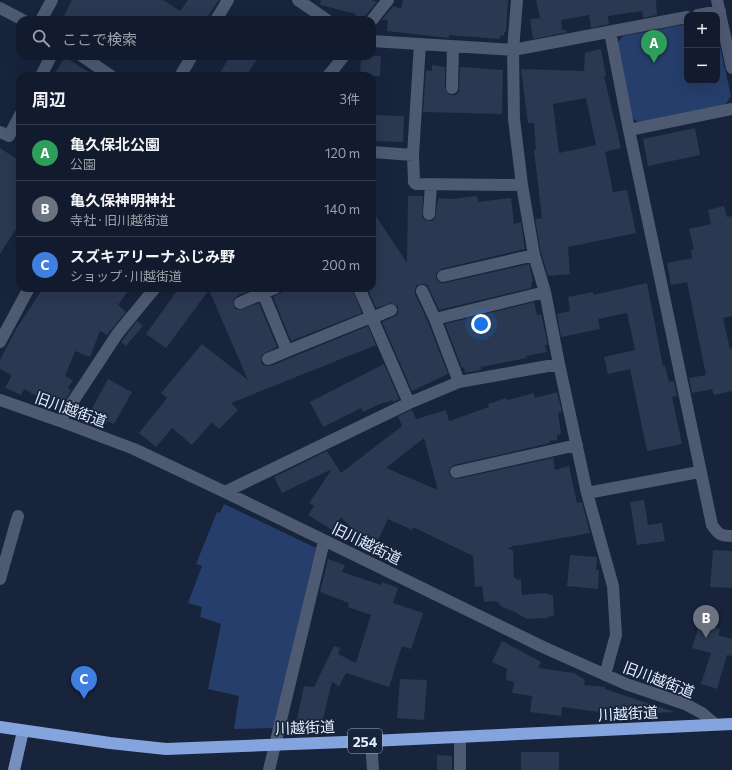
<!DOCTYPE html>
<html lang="ja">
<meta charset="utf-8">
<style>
:root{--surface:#111b2d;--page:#1a2435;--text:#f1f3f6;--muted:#9ca1aa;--line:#303949;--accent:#1a73e8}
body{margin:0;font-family:Commissioner,"Noto Sans JP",sans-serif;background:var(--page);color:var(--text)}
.controls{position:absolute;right:12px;top:12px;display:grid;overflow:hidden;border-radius:8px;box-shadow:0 4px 16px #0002}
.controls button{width:36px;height:36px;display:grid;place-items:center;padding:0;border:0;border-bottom:1px solid var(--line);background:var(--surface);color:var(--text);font:20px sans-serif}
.you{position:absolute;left:481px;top:324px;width:14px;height:14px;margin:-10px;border:3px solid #fff;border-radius:50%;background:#1a73e8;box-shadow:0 0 0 6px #1a73e833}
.badge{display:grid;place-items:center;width:26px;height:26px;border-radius:50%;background:var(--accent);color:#fff;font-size:13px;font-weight:700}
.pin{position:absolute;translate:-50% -33px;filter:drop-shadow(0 1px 2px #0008)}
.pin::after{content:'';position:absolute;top:21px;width:14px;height:12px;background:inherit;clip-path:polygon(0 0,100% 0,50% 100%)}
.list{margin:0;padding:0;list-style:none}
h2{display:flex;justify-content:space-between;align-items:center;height:52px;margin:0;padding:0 16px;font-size:17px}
h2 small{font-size:13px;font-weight:400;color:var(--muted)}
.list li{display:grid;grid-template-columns:26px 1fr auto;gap:12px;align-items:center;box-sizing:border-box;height:56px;padding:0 16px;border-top:1px solid var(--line)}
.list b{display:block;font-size:15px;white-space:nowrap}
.list p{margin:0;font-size:13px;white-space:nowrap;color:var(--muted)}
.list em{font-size:13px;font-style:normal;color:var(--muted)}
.icon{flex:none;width:22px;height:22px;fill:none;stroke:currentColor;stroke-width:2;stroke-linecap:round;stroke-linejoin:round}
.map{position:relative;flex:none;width:732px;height:770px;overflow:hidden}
.search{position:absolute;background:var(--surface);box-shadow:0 4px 16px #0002;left:16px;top:16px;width:360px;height:44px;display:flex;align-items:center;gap:10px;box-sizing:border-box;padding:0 14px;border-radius:12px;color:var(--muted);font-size:15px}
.panel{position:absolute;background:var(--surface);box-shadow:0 4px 16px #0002;left:16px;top:72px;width:360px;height:220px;border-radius:12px}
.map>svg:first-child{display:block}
.green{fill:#263e6b}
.building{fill:#2a3851;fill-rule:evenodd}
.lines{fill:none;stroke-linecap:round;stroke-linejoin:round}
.minor{stroke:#4d5a71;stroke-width:12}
.major{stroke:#758fbf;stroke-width:12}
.highway{stroke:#84a4de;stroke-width:12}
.labels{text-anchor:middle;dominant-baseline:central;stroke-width:3.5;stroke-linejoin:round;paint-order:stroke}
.shield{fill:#17243c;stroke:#a6b1c3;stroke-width:1}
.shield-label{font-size:14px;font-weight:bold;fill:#e3edfd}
.street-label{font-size:15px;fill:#e3edfd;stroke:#17243c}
</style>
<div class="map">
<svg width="732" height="770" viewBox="0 0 732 770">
<rect width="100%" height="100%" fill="#17243c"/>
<!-- green -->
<path class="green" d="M687,24v57h30v-48l14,63 -6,9 -85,18 -8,-5 -16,-74 7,-8z
M224,504l92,44 -42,180 -40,1 5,-33 -31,-7 13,-65 -21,-7 2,-10 -14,-4 14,-37 -6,-2 21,-52 3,1z"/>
<!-- building -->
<path class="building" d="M72,0h91l17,11 8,-11h31l-14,20h-143z
M321,0h50l6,2 -11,13 -1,5h-11l2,-6 -36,-9z
M403,0h105l-2,32h-2v4l-4,-1v4l-51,-4v3l-62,-7 1,-11h-6l11,-14 8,3z
M536,0h120l1,15 -14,3 -1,-7 -34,5 1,8 -18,4 -2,-13 -28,5 1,9 6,3 -35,7 -3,-20 10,-1z
M601,49l5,27h-2l17,72 -16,4 8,40 14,-2 9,43 -68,14 2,27 -22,2 -7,-23 -6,-34 7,-1 -8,-68h2l-2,-27h-6l-7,-54 63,2 1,-18zM586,98l10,47 -37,8 -6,-49z
M230,56h29l-13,20h-28z
M361,56h20l-1,20h-20z
M65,57l30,19h-42z
M432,65l13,2v21l3,6 3,1h4l4,-3 1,-25 43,3 -1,44 -79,-2 3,-42 6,1z
M372,115l32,1 -1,26 -31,-1z
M695,128l5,27 -52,11 -5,-27z
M0,148l20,13v62l-20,31z
M408,196h15l-1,21 3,3 4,1h4l2,-3 3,-20 14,1 25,-3 1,6 33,-4 3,26 7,-2 4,27 -84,20 -5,4v5l4,5h5l84,-19 4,18h-2l1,5 -1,1 -92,22 -12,-25 -5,-1 -6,2 -1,4v4l13,28 20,52 -36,17 -30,-69 15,-7 1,-4v-4l-6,-4 -16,5 -9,-20h5v-78l35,53z
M724,206l3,11 5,-1v100l-9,2 7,31 2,-1v43l-18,4 -2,-6 -20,4 -3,-15 17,-3 -19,-93 -16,3 -4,-22 25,-5 -1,-8 3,-1 -5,-20 22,-5 -3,-14z
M647,283l16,83h2l4,16 5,-1 3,15 -5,1 10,47 -35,7 -17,-82 -22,5 -4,-17 31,-7 -8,-37 -29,6 2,10 -39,8 -4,-23 13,-3 -2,-14 25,-5v3z
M43,288h87l-12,17 8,7 -19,23 -7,-4 -10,26 -15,-6 -10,25 8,4 -5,8 3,2 -7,12 -3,-2 -2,5 -9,-5 -1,3 -25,-14 -3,6 -16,-7 7,-13 -12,-6v-9l15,-29z
M179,288h77l-19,8 -3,3 -1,3 2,7 5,1 19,-7 18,44 -15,8 -1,7 2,3 4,1h4l97,-40 8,19 -145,58 7,7 -19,19 -7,-7 -20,23 -20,-17 -16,19 -17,-14 28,-35 -6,-5 41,-49 46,36 -39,-90 -43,58 -20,-14z
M282,288h70l10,25 -71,28 -18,-44 8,-4z
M534,302l3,13 4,-1 1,3 6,28h-3l2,7 -21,4 1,2 -46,9v3l-16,3 -1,-6 -2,1 -17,-44z
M137,321l6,5 -17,20 -5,-4z
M384,364l15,35 -6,3 -1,-2 -7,3 -1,-1 -21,10 -2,-4 -38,19 -13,-25z
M108,379l24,13 -18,32 -7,-3 -1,3 -17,-10z
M557,392l5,20 -4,1 3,21 -4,1v5l-8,1 1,2 -96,22 -3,2 -2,3v4l2,3 6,2 96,-21 2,12 14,-4 8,37 5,-1 8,31 -68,12 -10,1v1l-4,1v1l5,1 1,28h2l1,2 4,-1 1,16 24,-2 7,3 1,19 -7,3 -20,1 -14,-8 -11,-4 -6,-6 -12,1 -2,-16 -7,1 -2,-31 -60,-29 -1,3 -24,-11 -10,21 -6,-3 -12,-3 -6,-4 -13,-13 -9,13 -24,-15 6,-9 -5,-3 23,-34 -50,24 -8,-16 53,-26 14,22 61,-47 -4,-10 14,-6 4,9 30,-9 3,11 40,-14 -1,-3 18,-6 1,2 27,-7 1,5zM424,438l14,52 -52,-22z
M644,500l4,25 14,-2 3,18 -28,4 -7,-43z
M713,550l19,1v37l-22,-1z
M570,555l27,2 -1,13h3l-1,19 -31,-3z
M328,559l17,6 -3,7 39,13 1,-3 16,6 -5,15 30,10 -12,36 -9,-3 -13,41 -43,-14 -7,13 -7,-4 -10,41 -21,4 -4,-8 7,-33 10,1 20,-41 6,2 -2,6 18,9 15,-48 -23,-8 1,-4 -29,-11z
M700,623l20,6 -2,6 14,4v17l-5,-1 -10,34 -16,-5 10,-31 -19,-5z
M502,641l39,21 -3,6 36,5 11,7 -1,5 21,2v2l69,23 -53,3 -59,-8 -1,9 -31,-4 2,-16 -20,-3 2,-11 -8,-2 1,-11 -15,-7z
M400,679l27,1 -3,40 -27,-2z
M521,752h38v18h-38z
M437,755l13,1 2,1v13h-15z"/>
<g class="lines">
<!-- minor -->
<path class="minor" d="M298,0l29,20
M517,0l-4,50 1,69 8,66 12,70 11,37 14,72 28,129 26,93 3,49 -11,40
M717,0l15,68
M0,8l23,12
M698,15l22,-4
M41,20l11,-20
M216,20l12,-20
M372,20l16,-20
M610,32l19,98 83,395c6,9 8,11 20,11
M372,41l141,9 174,-33
M420,44l-7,111 1,27 2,2 106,1
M82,56l29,20
M41,76l10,-20
M180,76l12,-20
M328,76l16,-20
M452,88l1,-41
M629,130l103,-21
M0,132l9,4 11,-21
M372,152l41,3
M429,214l2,-30
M443,276l91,-21
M359,288l50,115
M422,291l13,28 24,63
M263,293l24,58 84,-34
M240,303l35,-15
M372,318l19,-8
M435,319l110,-27
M0,342l29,-54
M268,359l19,-8
M0,400l60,21 74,28 91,43 318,155 83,37 59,20 17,9 13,11
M60,421l58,-88 37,-45
M456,472l121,-27
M225,492l184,-89 50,-21 100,-18
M587,493l112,-21
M0,579l18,-63
M460,737v33
M371,741l2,29
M269,770l55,-229"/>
<!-- major -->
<path class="major" d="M14,770l9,-39"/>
<!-- highway -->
<path class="highway" d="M0,727l110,16 56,6 205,-8 361,-17"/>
</g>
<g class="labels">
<!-- shield labels -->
<rect class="shield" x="348" y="729" width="34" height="24" rx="3"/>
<g class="shield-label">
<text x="365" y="741">254</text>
</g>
<!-- street labels -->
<g class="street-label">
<text transform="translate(71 409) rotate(20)">旧川越街道</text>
<text transform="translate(367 543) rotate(26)">旧川越街道</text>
<text transform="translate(659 679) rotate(21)">旧川越街道</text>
<text transform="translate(628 713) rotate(-3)">川越街道</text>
<text transform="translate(305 727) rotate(-2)">川越街道</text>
</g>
</g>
</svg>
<div class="controls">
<button>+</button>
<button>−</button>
</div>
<div class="you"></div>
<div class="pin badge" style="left:654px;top:63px;background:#2e9e5b">A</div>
<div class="pin badge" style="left:706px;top:638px;background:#6b7280">B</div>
<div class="pin badge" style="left:84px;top:699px;background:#3f7fe0">C</div>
<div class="search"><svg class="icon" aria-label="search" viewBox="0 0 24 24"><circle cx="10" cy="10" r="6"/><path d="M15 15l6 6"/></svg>ここで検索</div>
<section class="panel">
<h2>周辺<small>3件</small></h2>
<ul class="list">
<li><span class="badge" style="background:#2e9e5b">A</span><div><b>亀久保北公園</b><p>公園</p></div><em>120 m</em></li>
<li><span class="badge" style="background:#6b7280">B</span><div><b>亀久保神明神社</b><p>寺社 · 旧川越街道</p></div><em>140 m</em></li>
<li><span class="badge" style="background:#3f7fe0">C</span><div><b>スズキアリーナふじみ野</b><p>ショップ · 川越街道</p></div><em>200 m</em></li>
</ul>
</section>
</div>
